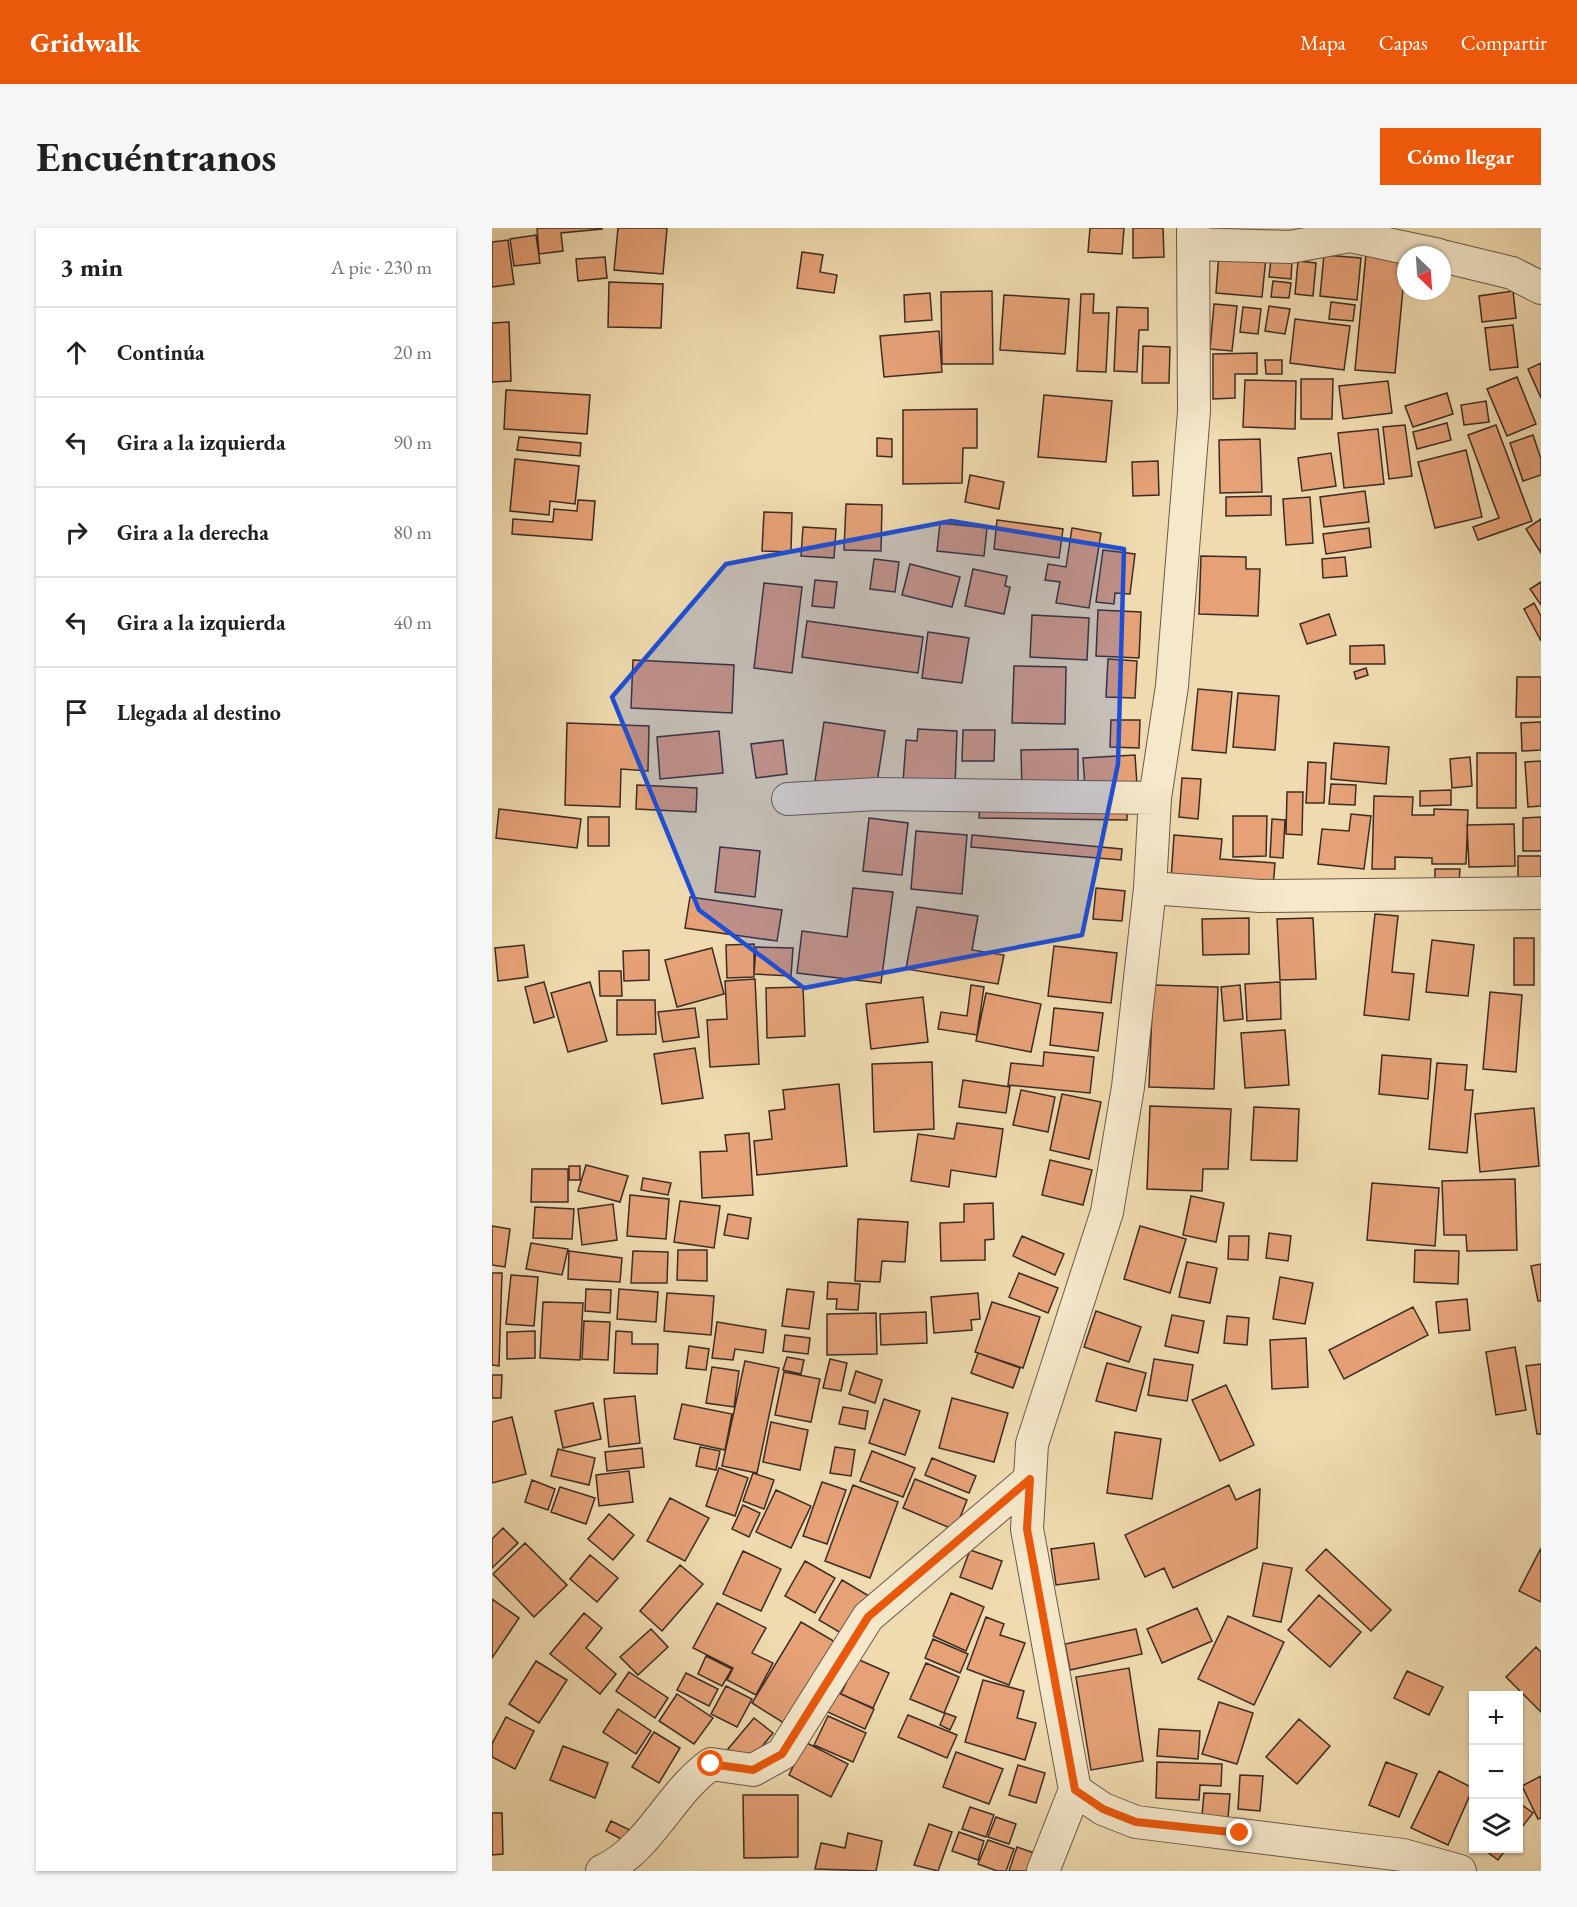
<!DOCTYPE html>
<html lang="es">
<meta charset="utf-8">
<style>
:root{--surface:#fff;--page:#f6f6f6;--text:#202124;--muted:#757577;--line:#e0e0e0;--accent:#ea580c}
body{margin:0;font-family:"EB Garamond",serif;background:var(--page);color:var(--text)}
.controls{position:absolute;right:18px;bottom:18px;display:grid;overflow:hidden;border-radius:0px;box-shadow:0 2px 4px #0004}
.controls button{width:54px;height:54px;display:grid;place-items:center;padding:0;border:0;border-bottom:2px solid var(--line);background:var(--surface);color:var(--text);font:30px sans-serif}
.compass{position:absolute;left:905px;top:18px;width:54px;height:54px;border-radius:50%;background:var(--surface);box-shadow:0 2px 4px #0004;rotate:155deg}
.stop{position:absolute;width:18px;height:18px;margin:-14px;border:4px solid #ea580c;border-radius:50%;background:#fff}
.stop.end{background:#ea580c;border-color:#fff;box-shadow:0 2px 6px #0008}
.list{margin:0;padding:0;list-style:none}
h2{display:flex;justify-content:space-between;align-items:center;height:78px;margin:0;padding:0 24px;font-size:26px}
h2 small{font-size:20px;font-weight:400;color:var(--muted)}
.list li{display:grid;grid-template-columns:39px 1fr auto;gap:18px;align-items:center;box-sizing:border-box;height:90px;padding:0 24px;border-top:2px solid var(--line)}
.list b{display:block;font-size:22px;white-space:nowrap}
.list em{font-size:20px;font-style:normal;color:var(--muted)}
.icon{flex:none;width:33px;height:33px;fill:none;stroke:currentColor;stroke-width:2;stroke-linecap:round;stroke-linejoin:round}
.map{position:relative;flex:none;width:1049px;height:1643px;overflow:hidden;border-radius:0px}
header{display:flex;align-items:center;gap:36px;box-sizing:border-box;height:84px;padding:0 30px;background:var(--accent);color:#fff}
header strong{font-size:28px}
nav{display:flex;gap:33px;margin-inline-start:auto;font-size:21px}
.intro{display:flex;align-items:center;justify-content:space-between;box-sizing:border-box;height:144px;padding:0 36px}
h1{margin:0;font-size:42px}
.button{padding:15px 27px;border-radius:0px;background:var(--accent);color:#fff;font-size:21px;font-weight:700}
main{display:flex;gap:36px;padding:0 36px}
aside{flex:1;background:var(--surface);border-radius:0px;box-shadow:0 2px 4px #0004}
.map>svg:first-child{display:block}
.building{fill:#e6a177;stroke:#3c2c26;stroke-width:1.5}
.lines{fill:none;stroke-linecap:round;stroke-linejoin:round}
.street-casing{stroke:#695848;stroke-width:34}
.street{stroke:#f5e8cb;stroke-width:32}
.route{stroke:#ea580c;stroke-width:8}
.marked{fill:#1d4ed8;fill-opacity:0.2;stroke:#1d4ed8;stroke-width:4.5;stroke-linejoin:round}
</style>
<header>
<strong>Gridwalk</strong>
<nav><a>Mapa</a><a>Capas</a><a>Compartir</a></nav>
</header>
<div class="intro"><h1>Encuéntranos</h1><a class="button">Cómo llegar</a></div>
<main>
<aside>
<h2>3 min<small>A pie · 230 m</small></h2>
<ul class="list">
<li><svg class="icon" aria-label="ahead" viewBox="0 0 24 24"><path d="M12 20V5M6 11l6-6 6 6"/></svg><div><b>Continúa</b></div><em>20 m</em></li>
<li><svg class="icon" aria-label="left" viewBox="0 0 24 24"><path d="M17 20v-9H6M10 6l-5 5 5 5"/></svg><div><b>Gira a la izquierda</b></div><em>90 m</em></li>
<li><svg class="icon" aria-label="right" viewBox="0 0 24 24"><path d="M7 20v-9h11M14 6l5 5-5 5"/></svg><div><b>Gira a la derecha</b></div><em>80 m</em></li>
<li><svg class="icon" aria-label="left" viewBox="0 0 24 24"><path d="M17 20v-9H6M10 6l-5 5 5 5"/></svg><div><b>Gira a la izquierda</b></div><em>40 m</em></li>
<li><svg class="icon" aria-label="arrive" viewBox="0 0 24 24"><path d="M6 21V4h12l-3 4 3 4H6"/></svg><div><b>Llegada al destino</b></div></li>
</ul>
</aside>
<div class="map">
<svg width="1049" height="1643" viewBox="0 0 1049 1643">
<rect width="100%" height="100%" fill="#efdbaf"/>
<filter id="stains"><feTurbulence type="fractalNoise" baseFrequency=".00333" numOctaves="4"/><feColorMatrix values="0 0 0 0 .2 0 0 0 0 .09 0 0 0 0 .02 0 0 0 .5 -.17"/></filter>
<radialGradient id="worn" r=".72"><stop offset=".6" stop-color="#630" stop-opacity="0"/><stop offset="1" stop-color="#630" stop-opacity=".3"/></radialGradient>
<!-- building -->
<path class="building" d="M45,0h65v1l-41,4 2,18 -24,3z
M126,0h49l-4,46 -49,-4z
M598,0h34l-2,26 -34,-2z
M641,0h30l1,29 -31,1z
M44,7l4,28 -26,3 -4,-27z
M16,12l6,44 -22,3v-45z
M310,24l21,3 -3,17 17,3 -3,18 -37,-5z
M727,25l47,4 -4,40 -46,-4z
M874,26l40,3 -11,116 -40,-3z
M832,27l37,3 -4,42 -37,-4z
M113,29l2,21 -29,3 -2,-22z
M779,31l21,2 -1,18 -22,-2z
M806,33l18,2 -3,33 -18,-2z
M781,53l18,2 -2,15 -18,-1z
M117,54l54,2 -2,44 -53,-1z
M500,63l1,73h-51l-1,-72z
M1021,63l3,27 -34,4 -3,-26z
M438,65l2,27 -27,2 -1,-27z
M589,66h13l-1,19h16l-3,59 -29,-1z
M512,67l65,4 -4,55 -65,-4z
M839,74l24,3 -2,16 -24,-2z
M722,76l23,2 -5,45 -22,-2z
M777,78l21,3 -5,25 -20,-3z
M625,79l31,1v22h-9l-2,42 -23,-1z
M751,79l18,2 -3,25 -18,-2z
M803,91l55,7 -6,44 -54,-7z
M17,94l2,59 -19,1v-59z
M1021,97l5,42 -28,3 -5,-42z
M447,103l3,41 -58,5 -4,-41z
M651,118l27,1 -1,36h-27z
M765,125v21h-22v24l-22,1v-45z
M773,132h17v14h-16z
M1049,135v35l-13,-29z
M1025,149l19,47 -29,12 -20,-47z
M809,151h32l-1,40h-31z
M753,152l51,1 -1,48 -52,-2z
M896,153l4,32 -49,6 -4,-33z
M14,162l84,5 -3,39 -83,-5z
M955,165l6,21 -40,13 -8,-21z
M552,167l68,6 -6,61 -68,-5z
M994,173l3,21 -25,3 -3,-20z
M485,181v39h-14l-1,35 -59,1v-74z
M955,195l4,17 -34,9 -4,-17z
M913,197l7,51 -23,3 -6,-52z
M1004,197l36,96 -54,19 -5,-13 26,-9 -31,-83z
M886,201l6,55 -40,4 -6,-55z
M1041,207l8,24v16l-18,6 -13,-38z
M27,209l62,6 -1,13 -63,-6z
M385,210l15,1v18l-15,-1z
M768,211l2,53 -42,1 -1,-53z
M974,222l16,67 -47,11 -17,-66z
M839,225l5,33 -34,5 -4,-33z
M23,231l64,7 -4,38 -25,-3 -1,14 -39,-4z
M666,233l1,34 -26,1 -1,-34z
M478,247l34,7 -5,27 -34,-7z
M873,263l4,31 -45,5 -4,-30z
M779,268v19l-45,1v-19z
M818,269l3,46 -27,2 -3,-46z
M86,272l17,1 -3,39 -80,-6 1,-15 40,3 1,-13 23,2z
M354,276l36,1 -1,46 -37,-1z
M272,284l28,1 -1,39 -29,-1z
M1049,291v34l-15,-24z
M505,292l66,9 -4,29 -65,-9z
M448,295l47,5 -3,28 -47,-5z
M311,299l33,2 -2,29 -33,-2z
M580,300l29,5 -12,75 -33,-5 4,-21 -15,-2 3,-16 18,3z
M877,300l2,19 -45,7 -3,-20z
M611,322l32,4 -5,40 -15,-1 -1,11 -18,-2z
M709,328l45,1v12h14l-2,47 -59,-2z
M853,329l2,19 -24,2 -1,-19z
M382,331l25,3 -4,30 -25,-3z
M418,336l50,13 -8,30 -50,-12z
M481,341l34,7 -2,10 5,1 -6,27 -39,-8z
M323,352l22,2 -3,26 -22,-2z
M1049,354v23l-11,-16z
M272,355l38,4 -10,86 -38,-5z
M1042,375l7,13v25l-17,-32z
M606,382l43,2 -2,46 -43,-2z
M837,386l7,21 -29,9 -7,-20z
M540,387l57,3 -2,42 -57,-3z
M315,393l116,16 -5,36 -116,-16z
M436,404l41,6 -7,45 -40,-5z
M892,417l1,19h-35v-18z
M616,431l29,2 -2,37 -29,-1z
M141,432l101,5 -2,48 -101,-5z
M522,438l52,1 -1,57 -53,-1z
M874,440l2,7 -12,4 -2,-7z
M1025,449h24v40h-25z
M706,461l34,3 -6,61 -34,-3z
M746,465l41,3 -4,54 -42,-3z
M619,492h29l-1,28 -29,-1z
M332,494l61,9 -9,58 -61,-8z
M1049,494v28l-19,1 -1,-28z
M75,495l82,3 -1,45 -27,-2 -1,38 -55,-2z
M426,501l39,2 -2,55 -52,-3 3,-43 11,1z
M471,502h32l-1,31h-32z
M227,503l4,42 -63,6 -3,-42z
M291,512l4,34 -31,4 -5,-34z
M842,515l55,4 -3,37 -55,-5z
M586,521v41l-56,1 -1,-41z
M985,525h39v55h-39z
M643,527l2,30 -52,3 -2,-30z
M978,529l2,29 -20,2 -2,-29z
M1049,533v45l-13,1 -3,-45z
M816,534l18,1 -2,40h-18z
M690,550l19,1 -3,40 -19,-2z
M839,556l25,1 -1,20 -26,-1z
M145,557l60,3 -1,24 -60,-3z
M959,562v15l-31,1v-15z
M795,564h16l-1,43 -16,-1z
M882,568l39,1 -1,18h22v-6l34,1 -2,54h-34v-6l-37,-1v12h-23z
M488,575l147,2v15l-148,-2z
M7,581l82,10 -4,29 -81,-10z
M859,586l20,2 -7,53 -46,-5 4,-35 27,2z
M741,588h34l-1,40 -33,1z
M96,589h21v29h-21z
M1049,589v34h-18v-33z
M377,590l39,5 -6,52 -39,-4z
M780,591l13,1 -2,38 -13,-1z
M1022,596l1,42 -46,1 -2,-42z
M424,603l51,4 -5,59 -51,-5z
M480,607l150,14 -1,11 -150,-13z
M682,607l48,4 -2,20 55,4 -2,25 -102,-8z
M228,619l40,4 -5,46 -40,-5z
M1026,628h23v27h-23z
M943,641h25l-1,13h-24z
M361,660l40,4 -12,91 -84,-10 5,-42 45,6z
M604,660l29,3 -3,30 -29,-2z
M198,669l92,13 -5,31 -92,-13z
M425,679l61,9 -6,34 32,5 -6,29 -92,-15z
M883,686l23,2 -6,56 22,2 -5,46 -45,-5z
M757,690v36l-46,1 -1,-36z
M821,690l3,61 -36,1 -3,-61z
M1022,710h20v47h-20z
M940,712l42,5 -6,51 -42,-4z
M262,716v33l-27,1 -1,-33z
M32,717l4,32 -30,4 -3,-33z
M562,718l63,7 -6,50 -63,-7z
M264,719l37,1 -2,28 -37,-2z
M220,720l12,46 -47,13 -12,-47z
M157,722v30l-25,1 -1,-30z
M107,743h22l1,25h-22z
M263,751l4,85 -49,3 -3,-47 20,-1 -2,-38z
M52,754l10,35 -20,6 -9,-36z
M98,754l17,59 -39,11 -17,-59z
M788,754l1,37 -34,2 -2,-37z
M479,757l13,2 -7,48 -39,-6 3,-17 26,4z
M661,757l65,2 -4,102 -65,-2z
M748,757l3,34 -19,2 -3,-34z
M311,759l2,49 -38,2 -1,-50z
M998,764l32,3 -6,77 -33,-3z
M494,765l55,11 -10,48 -55,-11z
M431,769l5,45 -57,7 -5,-45z
M125,772h38l1,34 -39,1z
M203,780l4,29 -36,5 -5,-30z
M562,780l49,5 -5,38 -48,-6z
M793,802l4,55 -44,3 -4,-55z
M203,820l8,50 -41,6 -8,-50z
M552,824l50,5 -4,36 -82,-8 3,-22 32,3z
M890,827l49,4 -3,40 -49,-5z
M440,834l2,67 -60,3 -2,-68z
M945,835l30,2 -2,25h8l-6,63 -38,-4z
M471,852l47,7 -4,26 -47,-6z
M347,856l8,82 -90,9 -3,-34 18,-2 -3,-28 16,-2 -2,-19z
M529,862l34,7 -7,35 -35,-7z
M570,866l39,8 -12,57 -39,-9z
M658,878l81,3 -3,60h-25l-1,22 -55,-2z
M762,879l45,2 -2,52 -46,-1z
M1042,880l5,58 -59,6 -5,-58z
M465,895l46,6 -7,48 -45,-7 -2,17 -38,-6 7,-47 36,5z
M257,905l4,62 -51,3 -2,-46 27,-1 -2,-16z
M558,932l42,10 -9,35 -41,-10z
M94,937l42,11 -8,26 -42,-11z
M77,938h11v14h-11z
M40,941h36v33h-37z
M151,950l28,5 -3,12 -27,-5z
M1023,951l2,71 -50,1 -1,-16h-22l-2,-54z
M880,955l67,5 -4,58 -68,-6z
M138,967l39,4 -3,40 -39,-3z
M699,968l33,7 -8,39 -33,-7z
M188,973l40,5 -6,42 -40,-6z
M501,975l1,36 -9,1v20l-44,1 -1,-38 24,-1v-18z
M121,976l4,36 -35,5 -4,-36z
M43,979l39,2 -2,30 -39,-1z
M236,986l23,4 -3,21 -24,-4z
M366,991l50,3 -3,40 -23,-1 -2,21 -25,-1z
M0,998l18,3 -5,38 -13,-2z
M648,998l46,13 -16,54 -46,-14z
M777,1005l22,3 -3,25 -22,-3z
M530,1008l42,18 -9,21 -42,-19z
M737,1008h20l-1,24 -20,-1z
M39,1015l37,6 -6,26 -36,-6z
M186,1022h29v31l-30,-1z
M923,1022l44,1 -1,33 -44,-2z
M77,1023l53,7 -2,24 -52,-3z
M141,1023l35,1 -1,31h-36z
M695,1034l30,6 -7,35 -31,-6z
M1049,1036v37h-3l-7,-35z
M0,1045h10l-3,93 -7,-1z
M527,1045l39,15 -10,25 -39,-16z
M19,1047l27,2 -4,49 -28,-2z
M788,1049l33,6 -8,41 -32,-5z
M336,1054l32,2 -2,26 -22,-1 1,-10h-10z
M94,1061l25,1 -1,23 -25,-2z
M127,1061l39,3 -2,30 -39,-3z
M295,1061l27,3 -5,37 -27,-3z
M175,1065l47,3 -3,39 -47,-4z
M486,1065l2,26 -9,1 1,10 -38,3 -3,-36z
M975,1071l3,31 -31,3 -3,-31z
M51,1074l40,1 -3,57 -40,-2z
M500,1074l48,15 -17,51 -48,-16z
M921,1079l15,28 -84,44 -15,-29z
M604,1083l45,16 -12,35 -45,-15z
M434,1084l1,31 -46,2 -1,-31z
M384,1085l1,41 -50,1v-41z
M680,1087l32,6 -6,32 -33,-7z
M735,1088l22,2 -2,27 -23,-2z
M92,1093l26,1 -2,38 -26,-1z
M225,1094l49,8 -3,23 -28,-4 -2,11 -21,-2z
M43,1103v27l-28,1v-27z
M124,1103l16,1v12h26l-1,30 -43,-1z
M293,1107l25,3 -2,16 -25,-3z
M814,1110l2,49 -36,2 -2,-49z
M197,1118l20,3 -3,21 -20,-2z
M1023,1119l11,63 -30,5 -10,-63z
M486,1125l42,15 -7,20 -42,-15z
M295,1129l17,3 -3,14 -18,-4z
M338,1131l17,4 -6,28 -18,-3z
M662,1131l39,6 -6,36 -39,-6z
M253,1133l34,7 -22,105 -35,-7z
M615,1135l39,10 -10,38 -40,-10z
M1049,1136v70h-4l-11,-68z
M220,1139l27,4 -5,36 -28,-4z
M364,1143l26,9 -7,23 -26,-9z
M292,1144l36,7 -9,43 -36,-7z
M0,1147h10l-1,23h-9z
M734,1157l28,60 -34,16 -28,-61z
M143,1168l5,47 -31,4 -5,-48z
M460,1170l56,15 -14,49 -55,-14z
M392,1171l36,12 -15,44 -36,-12z
M101,1175l8,36 -38,9 -8,-37z
M190,1176l50,10 -7,36 -51,-11z
M351,1179l25,4 -3,18 -26,-5z
M20,1189l14,57 -34,9v-61z
M279,1194l37,8 -8,40 -37,-8z
M623,1204l46,7 -9,60 -45,-6z
M208,1219l20,4 -4,19 -20,-4z
M343,1219l20,3 -4,26 -21,-3z
M150,1220l2,19 -37,4 -2,-19z
M66,1221l37,9 -6,27 -38,-9z
M380,1223l43,17 -12,29 -43,-16z
M440,1230l44,18 -7,17 -44,-18z
M227,1240l29,10 -13,38 -29,-10z
M137,1243l4,31 -34,4 -3,-31z
M261,1245l21,7 -10,29 -21,-8z
M423,1251l52,21 -12,30 -52,-22z
M40,1252l23,9 -7,21 -23,-8z
M330,1254l24,8 -19,54 -24,-8z
M361,1257l45,17 -28,76 -45,-17z
M737,1257l7,15 24,-11 -3,59 -84,40 -9,-20 -19,9 -20,-42z
M68,1259l35,11 -9,26 -35,-12z
M284,1262l35,16 -20,42 -35,-16z
M178,1270l39,20 -24,43 -38,-20z
M251,1277l17,8 -11,24 -17,-8z
M117,1286l25,21 -21,25 -25,-21z
M11,1300l15,15 -26,25v-29z
M33,1315l42,42 -33,32 -41,-43z
M602,1315l5,36 -43,6 -5,-36z
M1049,1320v54l-22,-11z
M834,1321l65,61 -20,21 -65,-61z
M478,1322l32,11 -10,28 -32,-12z
M251,1323l38,18 -20,42 -38,-17z
M98,1327l28,23 -21,24 -27,-23z
M313,1333l30,17 -20,35 -30,-17z
M771,1335l29,5 -11,54 -28,-6z
M188,1337l23,19 -41,47 -22,-20z
M350,1352l27,16 -23,40 -27,-16z
M459,1365l33,14 -18,44 -33,-15z
M827,1367l42,37 -31,35 -42,-37z
M0,1371l27,19 -27,40z
M225,1375l49,25 -14,25 21,10 -17,32 -29,-15 6,-12 -40,-20z
M705,1380l15,33 -50,22 -15,-34z
M92,1385l18,15 -16,20 30,26 -16,20 -50,-40z
M736,1388l56,26 -30,63 -56,-26z
M494,1389l18,7 -4,11 25,8 -16,42 -42,-16z
M309,1394l36,21 -50,82 -35,-22z
M159,1401l17,18 -30,28 -18,-18z
M644,1401l6,25 -72,16 -5,-26z
M441,1411l35,15 -8,19 -35,-15z
M1044,1419l5,5v60l-35,-35z
M214,1428l26,13 -10,17 -24,-12z
M365,1431l32,14 -16,35 -32,-14z
M44,1433l31,19 -28,43 -30,-19z
M434,1435l33,14 -15,36 -34,-14z
M637,1440l14,93 -52,9 -15,-93z
M915,1443l36,16 -14,28 -35,-17z
M137,1444l39,26 -13,20 -39,-27z
M194,1445l32,16 -9,17 -32,-16z
M491,1452l41,11 -7,27 19,5 -11,37 -60,-18z
M234,1458l26,13 -15,28 -26,-13z
M338,1461l44,20 -9,20 -44,-20z
M185,1466l36,24 -19,26 -35,-23z
M727,1474l34,11 -16,51 -35,-10z
M126,1481l33,22 -15,23 -33,-22z
M453,1485l11,4 -6,13 -10,-5z
M416,1487l49,20 -10,23 -49,-21z
M336,1488l38,17 -13,29 -39,-17z
M14,1489l28,14 -19,38 -23,-12v-13z
M262,1490l19,15 -26,32 -19,-16z
M807,1491l31,27 -33,38 -31,-27z
M667,1501l41,2 -2,28 -41,-3z
M162,1504l26,16 -21,35 -27,-16z
M313,1514l43,22 -17,33 -42,-22z
M71,1518l45,17 -13,35 -45,-18z
M464,1524l47,17 -14,35 -46,-17z
M665,1534l65,2 -1,22 -21,-1 -1,15 -43,-2z
M894,1534l31,12 -18,43 -30,-12z
M526,1537l27,8 -9,30 -27,-8z
M947,1543l34,17 -25,57 -37,-17z
M748,1547l23,1 -3,35 -22,-2z
M1049,1548v42l-3,1 -16,-33z
M712,1565l26,1 -2,24 -26,-2z
M251,1567h55v62l-54,1z
M1026,1574l15,11 -15,19z
M478,1579l24,8 -8,22 -24,-8z
M0,1585h10l1,41 -11,1z
M504,1589l20,7 -7,20 -21,-7z
M119,1593l19,9 -5,11 -19,-10z
M437,1596l23,8 -14,39 -24,-6z
M467,1604l25,9 -6,19 -26,-9z
M356,1605l34,8 -6,30 -61,-2 6,-26 24,5z
M496,1612l26,9 -8,22h-9l-19,-7z
M525,1619l20,7 -6,17h-22z
M990,1620h25l-9,12z"/>
<g class="lines">
<!-- street casing -->
<g class="street-casing">
<path id="street" d="M701,0l1,183 -22,275 -17,112 -5,90 -22,199 -21,125 -75,232 -5,85 48,261 28,19 33,13 267,33 57,16
M702,16l96,3 60,-11 89,19
M950,28l70,17 29,15
M296,571l89,-5 278,4
M658,660l110,8 281,-3
M110,1643c48,-22 67,-77 109,-107l42,6 29,-16 86,-137 162,-138
M551,1643l32,-81"/>
</g>
<!-- street -->
<use href="#street" class="street"/>
</g>
<g class="lines">
<!-- route -->
<path class="route" d="M219,1536l42,6 29,-16 86,-137 162,-138 -3,50 48,261 28,19 33,13 104,11"/>
</g>
<!-- marked area -->
<path class="marked" d="M459,293l173,28 -6,215 -36,171 -278,53 -105,-78 -87,-213 114,-133z"/>
<rect width="100%" height="100%" filter="url(#stains)"/>
<rect width="100%" height="100%" fill="url(#worn)"/>
</svg>
<div class="controls">
<button>+</button>
<button>−</button>
<button><svg class="icon" aria-label="layers" viewBox="0 0 24 24"><path d="M12 4l9 5-9 5-9-5zM3 14l9 5 9-5"/></svg></button>
</div>
<svg class="compass" viewBox="-18 -18 36 36"><path d="M0-13l5 13h-10z" fill="#e53935"/><path d="M0 13l5-13h-10z" fill="#757577"/></svg>
<div class="stop" style="left:219px;top:1536px"></div>
<div class="stop end" style="left:748px;top:1605px"></div>
</div>
</main>
